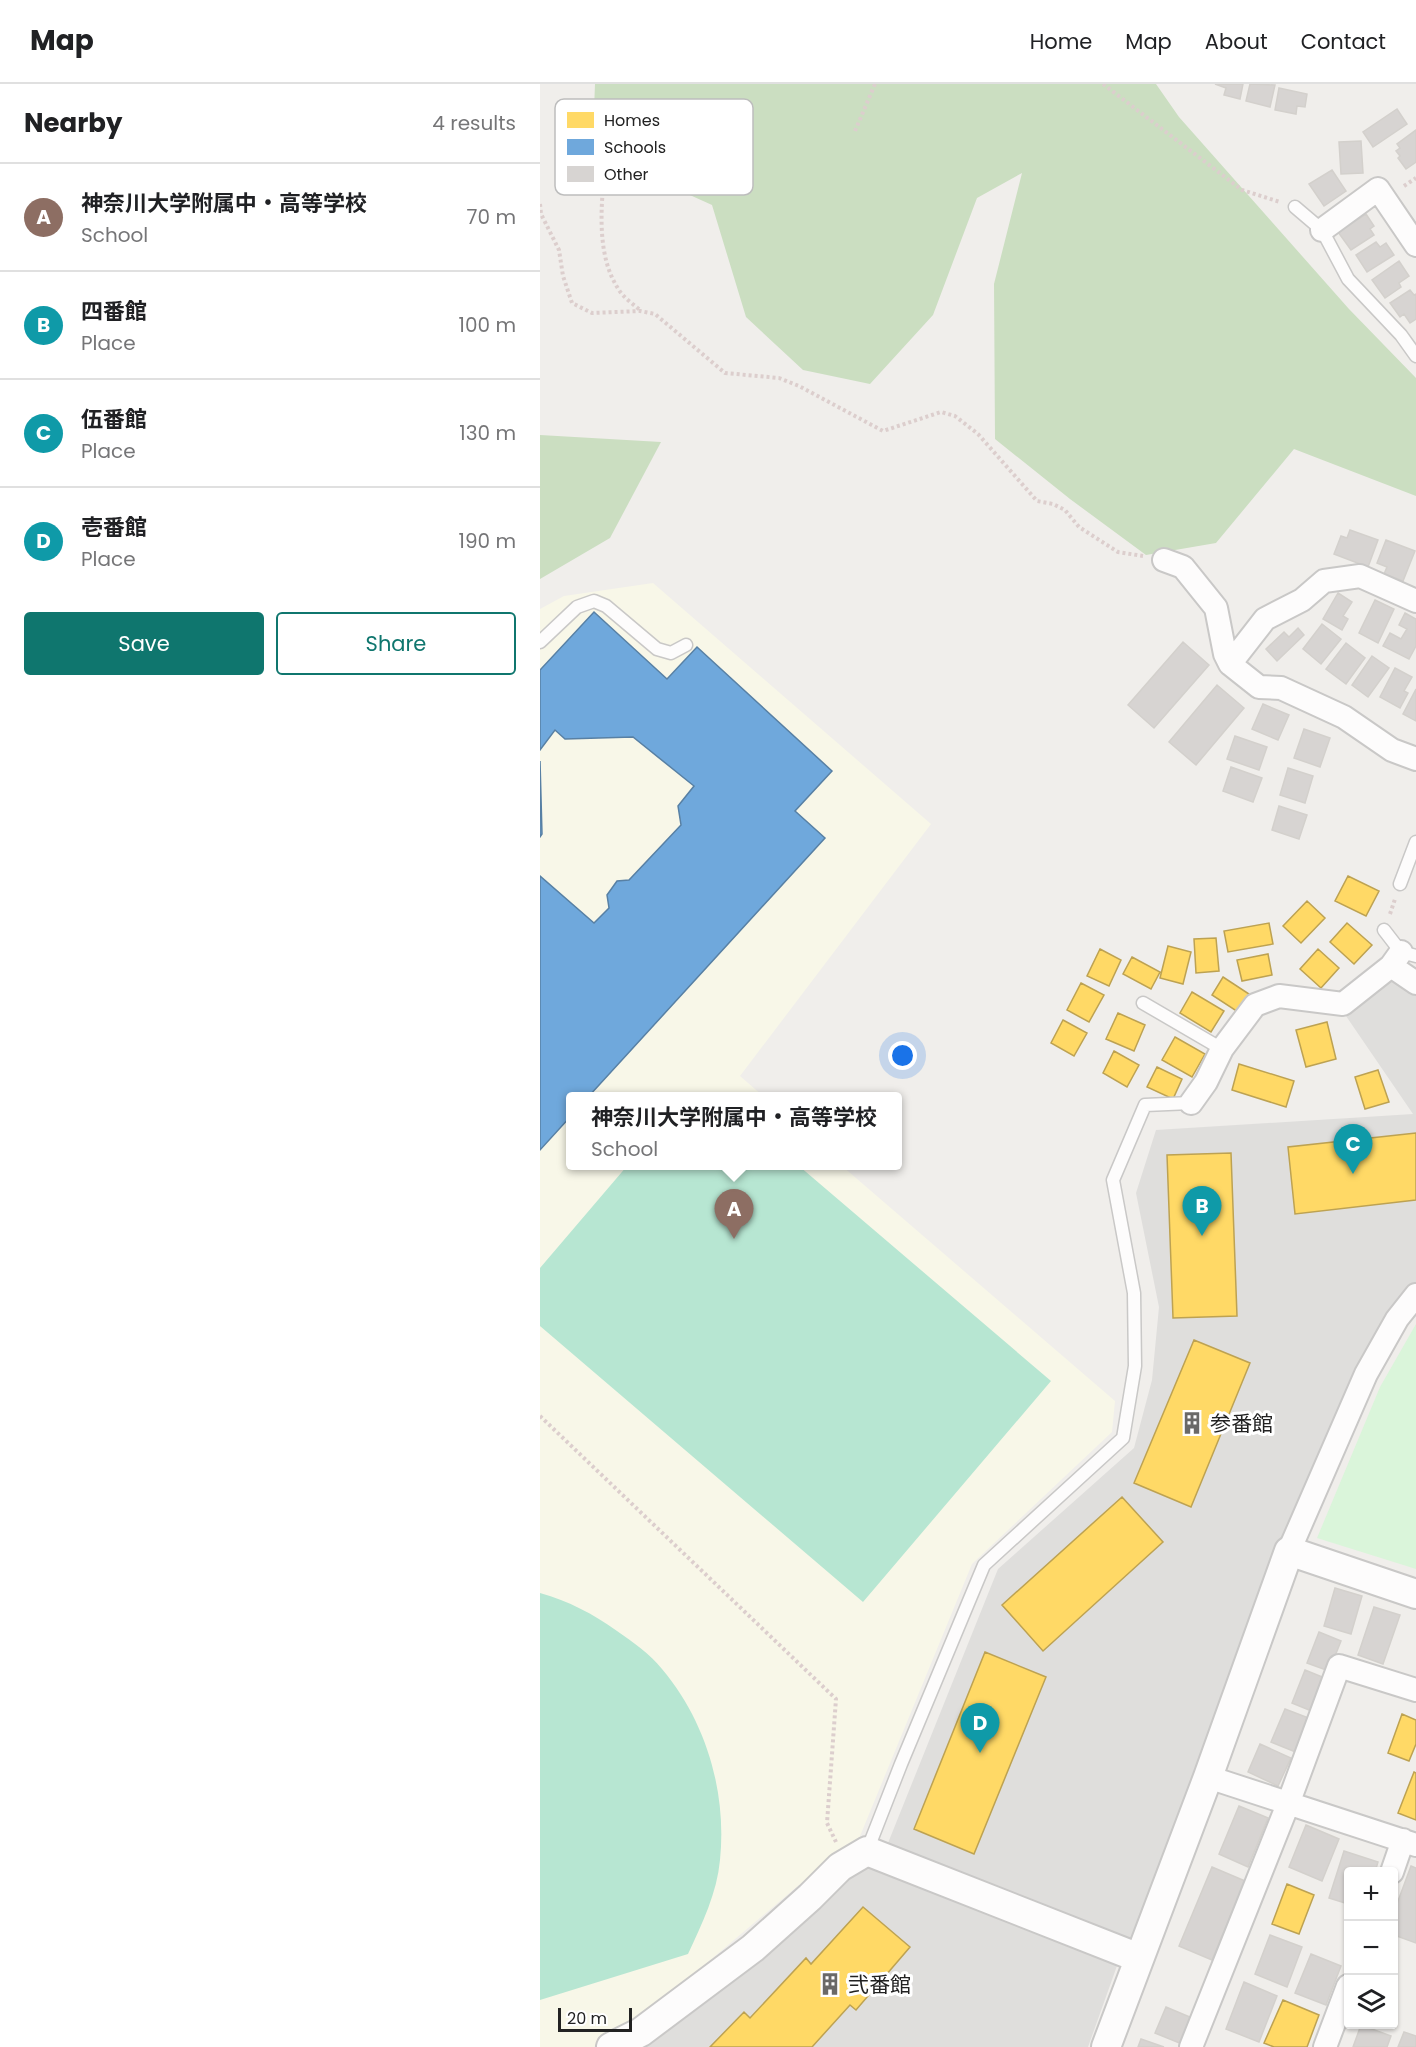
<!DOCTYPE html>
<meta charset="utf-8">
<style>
:root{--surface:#fff;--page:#f2f2f2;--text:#202124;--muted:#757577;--line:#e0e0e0;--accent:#0f766e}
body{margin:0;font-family:Poppins,"Noto Sans JP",sans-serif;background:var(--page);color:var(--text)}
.controls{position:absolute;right:18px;bottom:18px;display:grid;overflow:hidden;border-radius:6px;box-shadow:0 2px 4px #0004}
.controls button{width:54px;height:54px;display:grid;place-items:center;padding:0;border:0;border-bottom:2px solid var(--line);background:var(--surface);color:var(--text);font:30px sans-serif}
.scale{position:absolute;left:18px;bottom:15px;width:74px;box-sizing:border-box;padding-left:6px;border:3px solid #222;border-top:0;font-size:16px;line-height:21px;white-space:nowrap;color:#222;-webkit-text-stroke:4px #fff;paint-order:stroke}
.you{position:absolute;left:363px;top:972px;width:21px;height:21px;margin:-15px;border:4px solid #fff;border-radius:50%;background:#1a73e8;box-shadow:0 0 0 9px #1a73e833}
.badge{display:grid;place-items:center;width:39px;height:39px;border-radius:50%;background:var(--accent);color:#fff;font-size:20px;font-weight:700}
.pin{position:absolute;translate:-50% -50px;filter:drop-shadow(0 2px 3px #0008)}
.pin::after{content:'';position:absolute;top:32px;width:21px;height:18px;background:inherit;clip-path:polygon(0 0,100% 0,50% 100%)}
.popup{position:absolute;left:26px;top:1008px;width:336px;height:78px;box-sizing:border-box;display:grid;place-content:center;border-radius:6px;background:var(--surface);filter:drop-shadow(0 2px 4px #0005);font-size:20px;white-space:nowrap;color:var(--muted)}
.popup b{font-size:22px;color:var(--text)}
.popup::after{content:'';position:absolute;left:50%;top:100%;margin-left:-12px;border:12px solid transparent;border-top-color:var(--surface)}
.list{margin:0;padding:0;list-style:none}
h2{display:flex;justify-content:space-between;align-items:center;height:78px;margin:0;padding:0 24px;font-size:26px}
h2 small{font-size:20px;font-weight:400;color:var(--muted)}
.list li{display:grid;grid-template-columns:39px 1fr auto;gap:18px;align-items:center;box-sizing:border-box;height:108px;padding:0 24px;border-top:2px solid var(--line)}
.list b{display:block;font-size:22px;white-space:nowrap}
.list p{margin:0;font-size:20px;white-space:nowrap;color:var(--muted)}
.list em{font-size:20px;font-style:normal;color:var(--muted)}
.actions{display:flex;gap:12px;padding:18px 24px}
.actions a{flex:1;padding:14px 0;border:2px solid var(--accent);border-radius:6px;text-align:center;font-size:21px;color:var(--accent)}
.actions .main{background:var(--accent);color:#fff}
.icon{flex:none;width:33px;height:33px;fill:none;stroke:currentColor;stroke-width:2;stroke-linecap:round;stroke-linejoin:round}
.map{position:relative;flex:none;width:876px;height:1963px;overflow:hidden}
header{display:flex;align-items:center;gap:36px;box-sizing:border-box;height:84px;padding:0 30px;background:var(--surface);border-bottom:2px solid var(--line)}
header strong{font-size:28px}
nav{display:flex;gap:33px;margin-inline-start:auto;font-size:21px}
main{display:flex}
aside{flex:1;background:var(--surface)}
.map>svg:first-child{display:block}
.residential{fill:#dfdedc}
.education{fill:#f8f7e8}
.forest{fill:#cbdec1}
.park{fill:#daf5da}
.pitch{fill:#b7e6d2}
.homes{fill:#ffd966;stroke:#bda252;stroke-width:1.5}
.schools{fill:#6fa8dc;stroke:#5880a4;stroke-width:1.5}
.building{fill:#d7d4d2;stroke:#d3d0cc;stroke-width:1.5}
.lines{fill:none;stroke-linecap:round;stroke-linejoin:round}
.service-casing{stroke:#c9c8c7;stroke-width:15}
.minor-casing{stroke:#c9c8c7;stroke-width:26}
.tertiary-casing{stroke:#c9c8c7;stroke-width:32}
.path{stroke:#dccecd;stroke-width:4;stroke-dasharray:3 3;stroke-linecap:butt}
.service{stroke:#fdfcfc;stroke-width:12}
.minor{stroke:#fdfcfc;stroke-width:22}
.tertiary{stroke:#fdfcfc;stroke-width:28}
.labels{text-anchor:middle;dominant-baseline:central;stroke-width:6;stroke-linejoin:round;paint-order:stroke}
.poi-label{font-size:21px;fill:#222;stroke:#fff;text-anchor:start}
.key{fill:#fff;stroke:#bdbdbd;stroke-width:1.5}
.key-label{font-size:16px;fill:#222}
</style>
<header>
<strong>Map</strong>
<nav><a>Home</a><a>Map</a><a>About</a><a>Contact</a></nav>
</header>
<main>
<aside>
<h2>Nearby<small>4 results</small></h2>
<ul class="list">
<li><span class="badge" style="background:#8d6e63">A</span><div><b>神奈川大学附属中・高等学校</b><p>School</p></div><em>70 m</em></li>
<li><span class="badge" style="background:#0f9aa8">B</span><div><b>四番館</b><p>Place</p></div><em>100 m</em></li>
<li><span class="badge" style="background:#0f9aa8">C</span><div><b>伍番館</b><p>Place</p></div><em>130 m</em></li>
<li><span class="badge" style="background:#0f9aa8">D</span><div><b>壱番館</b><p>Place</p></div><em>190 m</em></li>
</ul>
<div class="actions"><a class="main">Save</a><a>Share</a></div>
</aside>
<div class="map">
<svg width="876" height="1963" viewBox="0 0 876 1963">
<rect width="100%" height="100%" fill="#f0eeeb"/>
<!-- residential -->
<path class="residential" d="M853,895l23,15v289l-26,31 -258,627 -246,-93 112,-279 136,-121 18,-68 7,-73 -23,-114 20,-63 257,-16 -67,-98z
M330,1781l248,98 -30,84h-447l22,-13 80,-64 100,-94z"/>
<!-- education -->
<path class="education" d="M113,499l278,241 -191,252 23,20h-192v70h271l273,235 -3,31 -140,132 -114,277 -39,27 -163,138 -62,41h-54v-1438l24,-13z"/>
<!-- forest -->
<path class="forest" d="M55,0h561l23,33 170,192 67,69v118l-122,-47 -78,94 -70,12 -76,-56 -75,-60 -1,-155 28,-111 -45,25 -44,117 -63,69 -67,-14 -57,-53 -34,-112 -82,-37 -37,-32z
M0,351l121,7 -51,96 -70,41z"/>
<!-- park -->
<path class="park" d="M876,1240v245l-99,-31 63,-151z"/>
<!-- pitch -->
<path class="pitch" d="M87,1082h172l252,215 -188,221 -323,-276v-58z
M0,1509c29,8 53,21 77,38 16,11 33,23 45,38 44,52 65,123 58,191 -3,33 -18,64 -32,94l-148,46z"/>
<!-- homes -->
<path class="homes" d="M808,792l31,15 -13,25 -31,-15z
M767,817l18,17 -24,25 -18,-17z
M729,839l4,21 -45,8 -4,-21z
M807,839l25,22 -18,19 -24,-22z
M676,854l3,33 -23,2 -2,-34z
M628,862l23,6 -8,32 -23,-6z
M560,865l21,11 -12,26 -22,-10z
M778,865l21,19 -18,20 -21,-19z
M728,870l4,21 -30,6 -5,-21z
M592,873l28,15 -9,17 -28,-15z
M683,893l26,17 -11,18 -26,-17z
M541,899l23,12 -15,27 -22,-12z
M652,908l32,19 -13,21 -31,-19z
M578,929l27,12 -11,26 -28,-12z
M523,936l24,13 -13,23 -23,-13z
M787,938l9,37 -30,8 -10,-37z
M635,953l30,17 -13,23 -30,-17z
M574,967l25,14 -12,22 -24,-14z
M699,980l55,17 -8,26 -54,-17z
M617,983l25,12 -9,20 -26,-12z
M838,986l11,32 -24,7 -10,-32z
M876,1049v67l-121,14 -7,-67z
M691,1069l6,163 -64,2 -6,-163z
M654,1256l56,23 -59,144 -57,-24z
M582,1413l41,45 -120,109 -41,-46z
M445,1568l61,25 -72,177 -60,-25z
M862,1630l14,6v24l-7,17 -21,-8z
M874,1688l2,1v47l-18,-7z
M747,1800l27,11 -15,39 -27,-10z
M323,1823l47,40 -54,63 -6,-5 -38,42h-102l34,-35 6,6 56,-60 5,6z
M743,1916l36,15 -12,32h-33l-10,-4z"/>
<!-- schools -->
<path class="schools" d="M54,528l73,67 30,-32 135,124 -37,40 30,27 -236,258h-18v20l-31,34v-274l54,47 15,-15 -2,-13 10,-14 12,-1 52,-55 -3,-19 16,-20 -61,-49 -68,2 -10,-9 -15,20v-80z
M0,677l2,73 -2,3z"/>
<!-- building -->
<path class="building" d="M675,0h28l-3,15 -16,-4 2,-7z
M710,0l25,1 -5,22 -24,-6z
M739,4l28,6 -2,13 -8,-1 -1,8 -21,-4z
M857,25l10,15 -34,23 -10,-15z
M876,46v32l-10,7 -8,-11 2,-2 -4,-5 4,-3 -3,-4z
M821,57l2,32 -22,1 -2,-32z
M792,86l14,21 -22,15 -15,-22z
M826,130l8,12 -4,3 4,6 -23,15 -13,-18z
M836,158l4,5 6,-4 8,12 -27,17 -11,-17z
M859,177l10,15 -10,7 2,4 -16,11 -13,-18z
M870,206l4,5 2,-1v25l-6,4 -6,-9 -4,3 -10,-14z
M810,446l28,10 -10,27 -34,-13 7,-18 6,2z
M846,456l29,11 -12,30 -19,-7 3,-7 -10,-4z
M798,509l14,9 -9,14 5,3 -6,11 -19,-11z
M835,516l19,9 -16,34 -19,-10z
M865,529l11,6v27l-7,13 -26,-13 7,-13 11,6 6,-10 -8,-4z
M782,540l19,15 -20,25 -18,-15z
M758,544l6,7 -27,26 -11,-12 18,-17 5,5z
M643,558l26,23 -55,63 -26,-23z
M806,559l19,15 -19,26 -20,-15z
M832,572l17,12 -21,29 -16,-12z
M855,584l17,9 -8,14 4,2 -8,15 -20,-11z
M677,601l27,23 -48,57 -27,-23z
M876,605v32l-13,-7z
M723,620l26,11 -11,25 -26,-11z
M764,645l26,9 -10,29 -26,-9z
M695,652l32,11 -8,23 -32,-11z
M691,683l31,11 -9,24 -30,-11z
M748,684l25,8 -8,27 -25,-8z
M739,722l28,9 -8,24 -27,-9z
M795,1504l27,8 -11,38 -27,-8z
M834,1523l26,8 -17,49 -25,-9z
M779,1548l22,9 -12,30 -22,-8z
M765,1586l22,9 -13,33 -22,-9z
M745,1625l26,10 -13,34 -27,-11z
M720,1660l31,14 -13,28 -30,-14z
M699,1722l29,12 -20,49 -29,-13z
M766,1741l33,14 -17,42 -33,-14z
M804,1767l34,11 -3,10h-27v32l-19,-6z
M871,1782l5,2v75l-22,-8v-23z
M672,1783l33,14 -33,79 -33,-14z
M730,1851l32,12 -15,40 -32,-13z
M771,1870l30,12 -15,39 -31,-12z
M704,1898l33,14 -18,46 -33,-13z
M626,1923l26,11 -10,26 -27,-11z
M821,1941l30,11 -4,11h-34z
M864,1948l12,4v11h-18z
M601,1955l23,8h-26z"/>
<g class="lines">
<!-- service casing -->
<g class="service-casing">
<path id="service" d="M755,123l27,23 26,49 53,56 15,21
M0,558l37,-35 17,-6 12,5 51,43 14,4 15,-8
M860,800l16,-42
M844,846l17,22 15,4
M603,919l79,46
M327,1767l34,-87 83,-199 139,-127 12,-72 -1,-73 -21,-113 32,-75 46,-2"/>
</g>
<!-- minor casing -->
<g class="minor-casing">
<path id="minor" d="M782,146l56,-41 38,56
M624,476l19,7 33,41 9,46 5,10 29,23 22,1 63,29 48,33 24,9
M690,580l35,-45 37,-19 22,-19 36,-5 56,25
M851,882l25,17
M651,1019l15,-21 16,-33 33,-44 24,-9 64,8 48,-38 10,-14
M749,1467l77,-177 31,-55 19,-24
M668,1693l208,68
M852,1788l11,-32
M651,1963l97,-243 51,-138 77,24
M785,1963l23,-61"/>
</g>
<!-- tertiary casing -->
<g class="tertiary-casing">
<path id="tertiary" d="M71,1963l30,-15 112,-84 57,-51 30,-30 27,-16 272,107
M566,1963l102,-270 81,-226 127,43"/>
</g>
<!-- path -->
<path class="path" d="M563,0l139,106 38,12
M315,47l20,-47
M66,72c-4,42 -12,97 13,134 5,8 14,14 21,20
M864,102l12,-8
M0,120l1,10 18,36 4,26 9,27 20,10 48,-2 15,3 70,59 54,5 20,8 84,45 58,-19 14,4 23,18 59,67 16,3 12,6 14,17 39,25 25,4
M850,830l5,-15
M0,1332l296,283 -9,124 9,19"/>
<!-- service -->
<use href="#service" class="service"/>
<!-- minor -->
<use href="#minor" class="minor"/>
<!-- tertiary -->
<use href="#tertiary" class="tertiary"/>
</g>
<!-- icons -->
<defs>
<g id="building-bare" transform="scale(1.8)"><path d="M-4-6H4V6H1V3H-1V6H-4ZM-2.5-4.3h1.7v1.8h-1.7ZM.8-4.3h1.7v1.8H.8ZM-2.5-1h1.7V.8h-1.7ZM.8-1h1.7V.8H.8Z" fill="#6a6968" stroke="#fff" stroke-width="2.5" paint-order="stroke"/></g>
</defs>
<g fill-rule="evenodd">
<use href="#building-bare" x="652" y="1339"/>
<use href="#building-bare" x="290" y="1900"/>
</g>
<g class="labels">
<!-- poi labels -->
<g class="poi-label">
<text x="670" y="1339">参番館</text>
<text x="308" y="1900">弐番館</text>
</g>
</g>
<!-- legend -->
<rect x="15" y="15" width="198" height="96" rx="9" class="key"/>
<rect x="27" y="28" width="27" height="16" fill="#ffd966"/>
<rect x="27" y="55" width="27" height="16" fill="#6fa8dc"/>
<rect x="27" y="82" width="27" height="16" fill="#d7d4d2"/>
<g class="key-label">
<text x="64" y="42">Homes</text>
<text x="64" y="69">Schools</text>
<text x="64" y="96">Other</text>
</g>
</svg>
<div class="controls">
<button>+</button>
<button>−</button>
<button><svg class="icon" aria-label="layers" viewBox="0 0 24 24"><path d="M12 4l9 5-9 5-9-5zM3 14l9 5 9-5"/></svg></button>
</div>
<div class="scale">20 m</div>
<div class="you"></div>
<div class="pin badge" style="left:194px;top:1155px;background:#8d6e63">A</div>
<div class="popup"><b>神奈川大学附属中・高等学校</b>School</div>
<div class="pin badge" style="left:662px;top:1152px;background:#0f9aa8">B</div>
<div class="pin badge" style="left:813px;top:1090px;background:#0f9aa8">C</div>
<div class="pin badge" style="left:440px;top:1669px;background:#0f9aa8">D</div>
</div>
</main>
